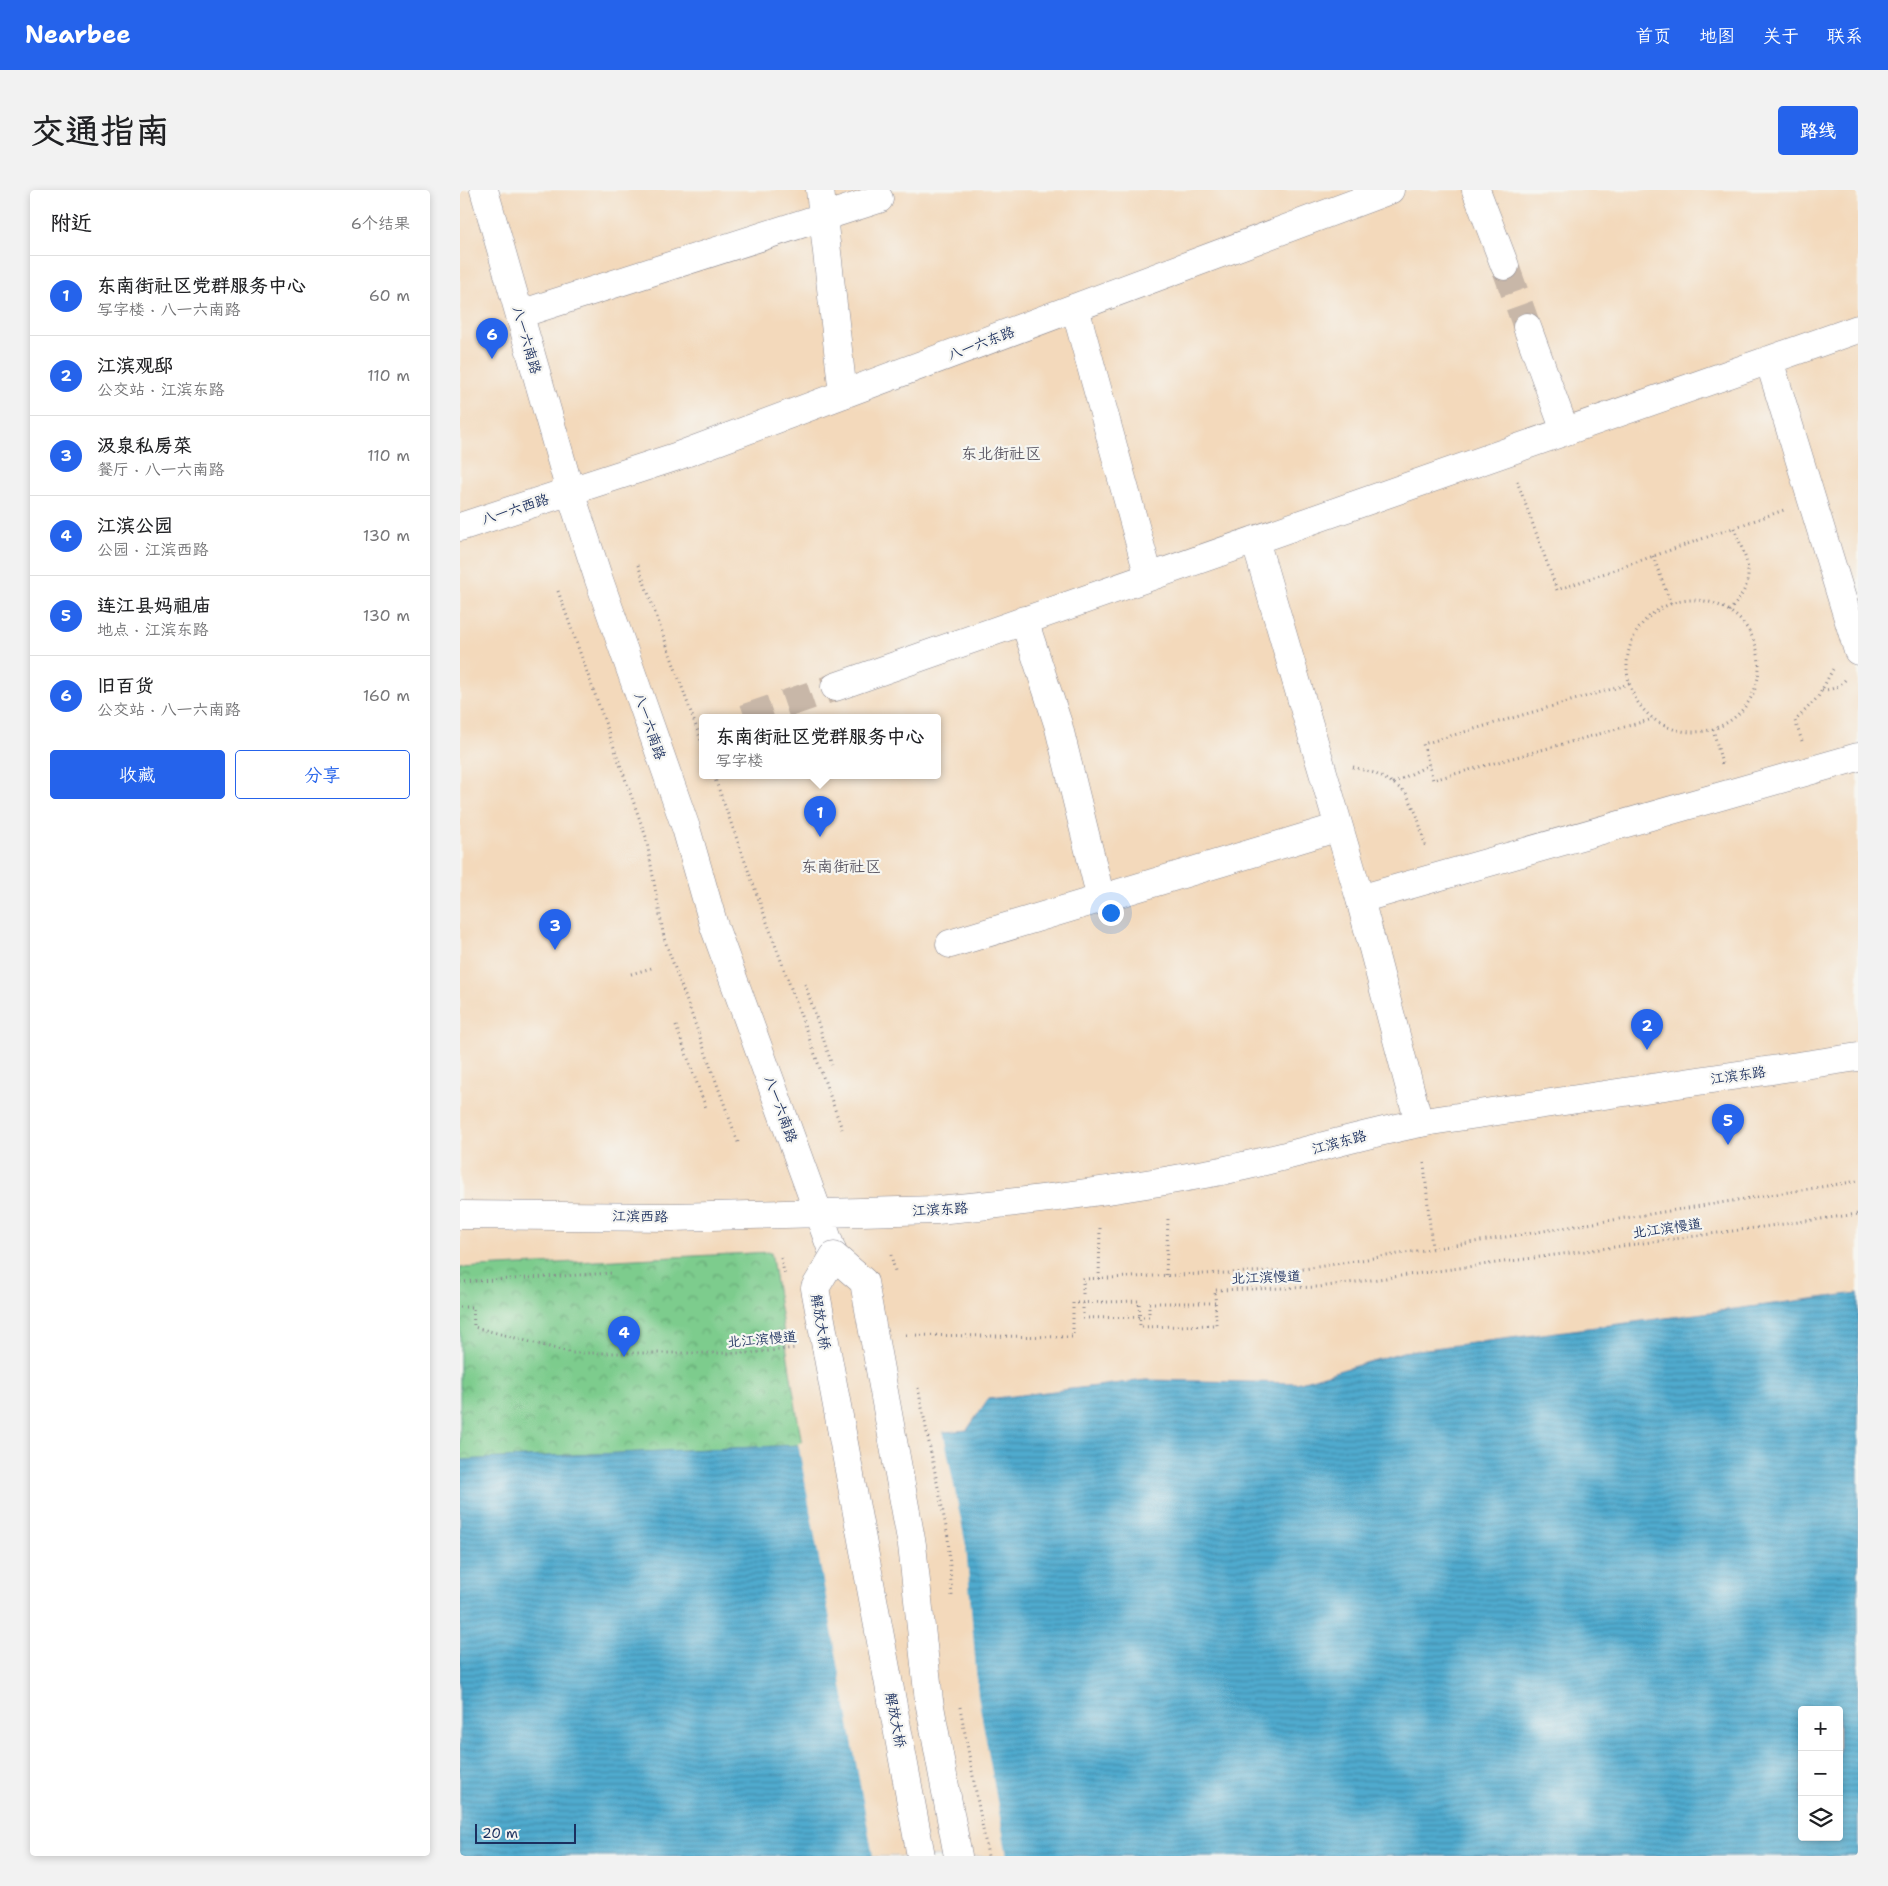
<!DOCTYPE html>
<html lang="zh">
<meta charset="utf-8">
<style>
:root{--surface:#fff;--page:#f2f2f2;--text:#202124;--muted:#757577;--line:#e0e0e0;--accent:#2563eb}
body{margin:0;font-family:"Shantell Sans","LXGW WenKai TC",sans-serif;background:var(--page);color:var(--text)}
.controls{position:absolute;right:15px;bottom:15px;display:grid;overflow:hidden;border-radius:5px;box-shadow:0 2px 8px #0003}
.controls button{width:45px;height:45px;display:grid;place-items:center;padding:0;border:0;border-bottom:1px solid var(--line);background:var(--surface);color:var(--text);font:25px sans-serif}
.scale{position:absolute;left:15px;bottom:12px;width:101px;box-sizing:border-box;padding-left:5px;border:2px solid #1b2f5e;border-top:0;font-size:14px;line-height:18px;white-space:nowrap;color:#1b2f5e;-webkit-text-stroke:4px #f6f6f2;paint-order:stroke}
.you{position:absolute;left:650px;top:722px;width:18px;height:18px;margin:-12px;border:4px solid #fff;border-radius:50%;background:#1a73e8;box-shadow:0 0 0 8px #1a73e833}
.badge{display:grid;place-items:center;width:32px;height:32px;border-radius:50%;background:var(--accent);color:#fff;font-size:16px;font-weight:700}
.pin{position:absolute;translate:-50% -41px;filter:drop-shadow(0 1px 2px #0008)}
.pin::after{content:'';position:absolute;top:26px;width:18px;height:15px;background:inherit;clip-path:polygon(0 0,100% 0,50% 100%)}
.popup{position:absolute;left:239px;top:524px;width:242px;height:65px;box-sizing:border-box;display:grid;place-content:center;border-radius:5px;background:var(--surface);filter:drop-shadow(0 1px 4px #0005);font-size:16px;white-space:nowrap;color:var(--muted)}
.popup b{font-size:19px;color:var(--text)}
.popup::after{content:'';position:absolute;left:50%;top:100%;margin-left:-10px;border:10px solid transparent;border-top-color:var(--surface)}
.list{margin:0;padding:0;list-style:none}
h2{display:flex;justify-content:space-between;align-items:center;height:65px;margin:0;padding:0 20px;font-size:21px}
h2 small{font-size:16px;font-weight:400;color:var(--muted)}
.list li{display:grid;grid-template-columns:32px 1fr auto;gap:15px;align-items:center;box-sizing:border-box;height:80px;padding:0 20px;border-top:1px solid var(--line)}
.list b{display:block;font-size:19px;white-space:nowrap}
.list p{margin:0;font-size:16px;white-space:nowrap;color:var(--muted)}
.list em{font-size:16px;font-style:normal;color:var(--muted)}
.actions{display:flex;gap:10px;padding:15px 20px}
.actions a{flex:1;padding:11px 0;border:1px solid var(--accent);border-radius:5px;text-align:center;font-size:18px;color:var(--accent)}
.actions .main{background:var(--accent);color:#fff}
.icon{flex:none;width:28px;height:28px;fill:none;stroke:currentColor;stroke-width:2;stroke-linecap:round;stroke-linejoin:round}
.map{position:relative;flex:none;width:1398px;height:1666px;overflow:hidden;border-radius:5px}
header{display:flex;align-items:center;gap:30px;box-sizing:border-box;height:70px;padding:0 25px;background:var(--accent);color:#fff}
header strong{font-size:24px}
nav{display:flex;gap:28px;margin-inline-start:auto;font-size:18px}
.intro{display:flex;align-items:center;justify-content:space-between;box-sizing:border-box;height:120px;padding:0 30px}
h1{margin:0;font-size:35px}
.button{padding:12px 22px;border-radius:5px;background:var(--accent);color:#fff;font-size:18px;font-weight:700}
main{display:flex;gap:30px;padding:0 30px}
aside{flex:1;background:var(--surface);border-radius:5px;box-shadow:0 2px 8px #0003}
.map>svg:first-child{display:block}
.park{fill:url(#park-crowns);stroke:#4c7e76}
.water{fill:url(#water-rules);stroke:#366c96;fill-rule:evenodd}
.pier{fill:#f3d9bb}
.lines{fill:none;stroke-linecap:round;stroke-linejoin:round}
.street-tunnel{stroke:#c8b7a8;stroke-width:28;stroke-dasharray:28 14;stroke-linecap:butt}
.street-casing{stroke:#87848c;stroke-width:29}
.secondary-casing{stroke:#87848c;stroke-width:29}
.path{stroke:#87848c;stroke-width:3;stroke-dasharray:1 4;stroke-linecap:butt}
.street{stroke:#fff;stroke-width:28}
.secondary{stroke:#fff;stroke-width:28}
.secondary-bridge-casing{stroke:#87848c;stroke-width:29;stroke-linecap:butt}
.path-bridge{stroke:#87848c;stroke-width:3;stroke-dasharray:1 4;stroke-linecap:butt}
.secondary-bridge{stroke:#fff;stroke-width:28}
.labels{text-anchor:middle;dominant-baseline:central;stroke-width:4.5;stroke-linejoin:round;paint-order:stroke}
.street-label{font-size:14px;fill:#1b2f5e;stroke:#f6f6f2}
.quarter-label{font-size:16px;fill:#5a5662;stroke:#f6f6f2}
</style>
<header>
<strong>Nearbee</strong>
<nav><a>首页</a><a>地图</a><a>关于</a><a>联系</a></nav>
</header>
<div class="intro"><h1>交通指南</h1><a class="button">路线</a></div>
<main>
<aside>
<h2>附近<small>6个结果</small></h2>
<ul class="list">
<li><span class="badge">1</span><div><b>东南街社区党群服务中心</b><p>写字楼 · 八一六南路</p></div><em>60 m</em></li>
<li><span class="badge">2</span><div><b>江滨观邸</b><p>公交站 · 江滨东路</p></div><em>110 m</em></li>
<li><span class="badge">3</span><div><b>汲泉私房菜</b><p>餐厅 · 八一六南路</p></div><em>110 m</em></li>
<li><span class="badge">4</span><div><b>江滨公园</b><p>公园 · 江滨西路</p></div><em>130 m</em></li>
<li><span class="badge">5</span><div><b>连江县妈祖庙</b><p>地点 · 江滨东路</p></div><em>130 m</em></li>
<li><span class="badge">6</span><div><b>旧百货</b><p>公交站 · 八一六南路</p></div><em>160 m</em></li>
</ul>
<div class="actions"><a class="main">收藏</a><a>分享</a></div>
</aside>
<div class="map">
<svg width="1398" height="1666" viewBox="0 0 1398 1666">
<defs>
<pattern id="park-crowns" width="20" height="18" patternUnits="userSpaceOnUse" patternTransform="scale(1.25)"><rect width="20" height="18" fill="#7dcc8d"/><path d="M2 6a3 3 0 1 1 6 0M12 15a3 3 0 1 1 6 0" fill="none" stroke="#66a676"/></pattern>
<pattern id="water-rules" width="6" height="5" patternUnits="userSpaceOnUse" patternTransform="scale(1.25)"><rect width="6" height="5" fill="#50aace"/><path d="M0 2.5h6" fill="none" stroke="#428baa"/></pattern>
</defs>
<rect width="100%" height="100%" fill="#f6f6f2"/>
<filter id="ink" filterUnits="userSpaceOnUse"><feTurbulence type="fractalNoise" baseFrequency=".02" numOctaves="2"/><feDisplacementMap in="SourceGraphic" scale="10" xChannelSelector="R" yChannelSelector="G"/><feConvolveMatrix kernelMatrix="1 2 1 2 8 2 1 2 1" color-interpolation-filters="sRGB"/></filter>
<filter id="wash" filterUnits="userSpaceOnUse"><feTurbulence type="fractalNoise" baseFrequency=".0096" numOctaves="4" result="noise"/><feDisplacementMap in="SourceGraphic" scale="20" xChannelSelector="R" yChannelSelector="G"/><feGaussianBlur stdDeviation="1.12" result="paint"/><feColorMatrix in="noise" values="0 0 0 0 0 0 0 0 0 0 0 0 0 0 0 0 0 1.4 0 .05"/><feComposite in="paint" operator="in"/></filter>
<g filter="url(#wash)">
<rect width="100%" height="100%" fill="#f3d9bb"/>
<!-- park -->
<path class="park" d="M311,1062l31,193 -342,15v-192z"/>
<!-- water -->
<path class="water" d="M1398,1103v563h-1398v-396l342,-15 165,-15 21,-31 158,-19 151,3 106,-31zM1342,1520h37v127h-37z"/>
<!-- pier -->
<path class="pier" d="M483,1240l23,116 12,150 29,160h-134l-75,-413z"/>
</g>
<g filter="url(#ink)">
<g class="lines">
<!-- street-tunnel -->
<path class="street-tunnel" d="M1045,76l22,61
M285,528l90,-31"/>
<!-- street casing -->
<g class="street-casing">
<path id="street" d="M360,0l23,204
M1016,0l29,76
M615,118l74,269
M60,124l359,-115
M1067,137l38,104
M1309,170l89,291
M795,350l105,359 59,224
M564,430l34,104 43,175
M375,497l1023,-358
M900,709l498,-142
M490,754l389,-117"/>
</g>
<!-- secondary casing -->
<g class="secondary-casing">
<path id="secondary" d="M24,0l86,301 28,86 88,251 28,98 120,330
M0,337l215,-70 715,-267
M0,1025l212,2 265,-7c94,-8 187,-21 279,-38 72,-14 142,-38 215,-51l427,-64
M469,1511l29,155"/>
</g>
<!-- path -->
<path class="path" d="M1057,291l40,109 227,-80
M1193,366l18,48
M178,375l64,178
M98,401l88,246 18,101 75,207
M1167 476a66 66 0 1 1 132 0a66 66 0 1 1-132 0Z
M1269,421c30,-32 19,-47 5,-83
M1169,494l-206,60 10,36 220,-61
M1362,500c10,0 17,-3 23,-10
M1253,539l9,35
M1342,551l-7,-20 23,-24 15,-28
M893,577l21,6 19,10 13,10 11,22 9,33
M254,586l128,353
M933,593l36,-18
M171,784l24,-7
M345,794l27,81
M216,836l30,82
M964,973l8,85
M706,1085l2,-56
M639,1089l1,-51
M0,1092l152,-9
M0,1117h13l1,20 98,26h179l45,-5
M446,1145l167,2v-34l66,-2 1,26 76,-2 -1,-35 104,-3 539,-73"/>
<!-- street -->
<use href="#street" class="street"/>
<!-- secondary -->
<use href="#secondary" class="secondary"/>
<!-- secondary-bridge casing -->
<g class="secondary-bridge-casing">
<path id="secondary-bridge" d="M461,1666l-106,-568 19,-32 30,26 48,263 17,156"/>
</g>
<!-- path-bridge -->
<path class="path-bridge" d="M431,1065l4,16
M321,1068l4,19
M755,1113h-66v14l-66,1v-39l215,-9 560,-89
M458,1198l30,149 4,59
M500,1517l28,149"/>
<!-- secondary-bridge -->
<use href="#secondary-bridge" class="secondary-bridge"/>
</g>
</g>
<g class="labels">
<!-- street labels -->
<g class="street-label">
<text transform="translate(67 150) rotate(74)">八一六南路</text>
<text transform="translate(521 153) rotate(-21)">八一六东路</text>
<text transform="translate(55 319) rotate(-18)">八一六西路</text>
<text transform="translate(190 536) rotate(71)">八一六南路</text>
<text transform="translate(1278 885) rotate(-8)">江滨东路</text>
<text transform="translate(321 919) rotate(70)">八一六南路</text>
<text transform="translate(879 952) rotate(-15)">江滨东路</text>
<text transform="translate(480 1019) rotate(-3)">江滨东路</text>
<text transform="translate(180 1026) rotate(1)">江滨西路</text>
<text transform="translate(1207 1038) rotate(-8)">北江滨慢道</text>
<text transform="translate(806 1087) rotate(-2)">北江滨慢道</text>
<text transform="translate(361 1132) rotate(80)">解放大桥</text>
<text transform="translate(302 1149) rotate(-5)">北江滨慢道</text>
<text transform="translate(436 1530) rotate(79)">解放大桥</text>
</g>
<!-- quarter labels -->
<g class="quarter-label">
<text x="541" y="263">东北街社区</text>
<text x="381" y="676">东南街社区</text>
</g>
</g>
</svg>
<div class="controls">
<button>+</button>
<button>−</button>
<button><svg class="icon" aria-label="layers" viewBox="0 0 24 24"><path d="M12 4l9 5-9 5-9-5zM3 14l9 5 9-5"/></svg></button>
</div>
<div class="scale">20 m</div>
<div class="you"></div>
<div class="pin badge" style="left:360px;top:647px">1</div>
<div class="popup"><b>东南街社区党群服务中心</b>写字楼</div>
<div class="pin badge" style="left:1187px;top:860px">2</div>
<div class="pin badge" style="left:95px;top:760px">3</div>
<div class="pin badge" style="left:164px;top:1167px">4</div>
<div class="pin badge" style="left:1268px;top:955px">5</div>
<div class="pin badge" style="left:32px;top:169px">6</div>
</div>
</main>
